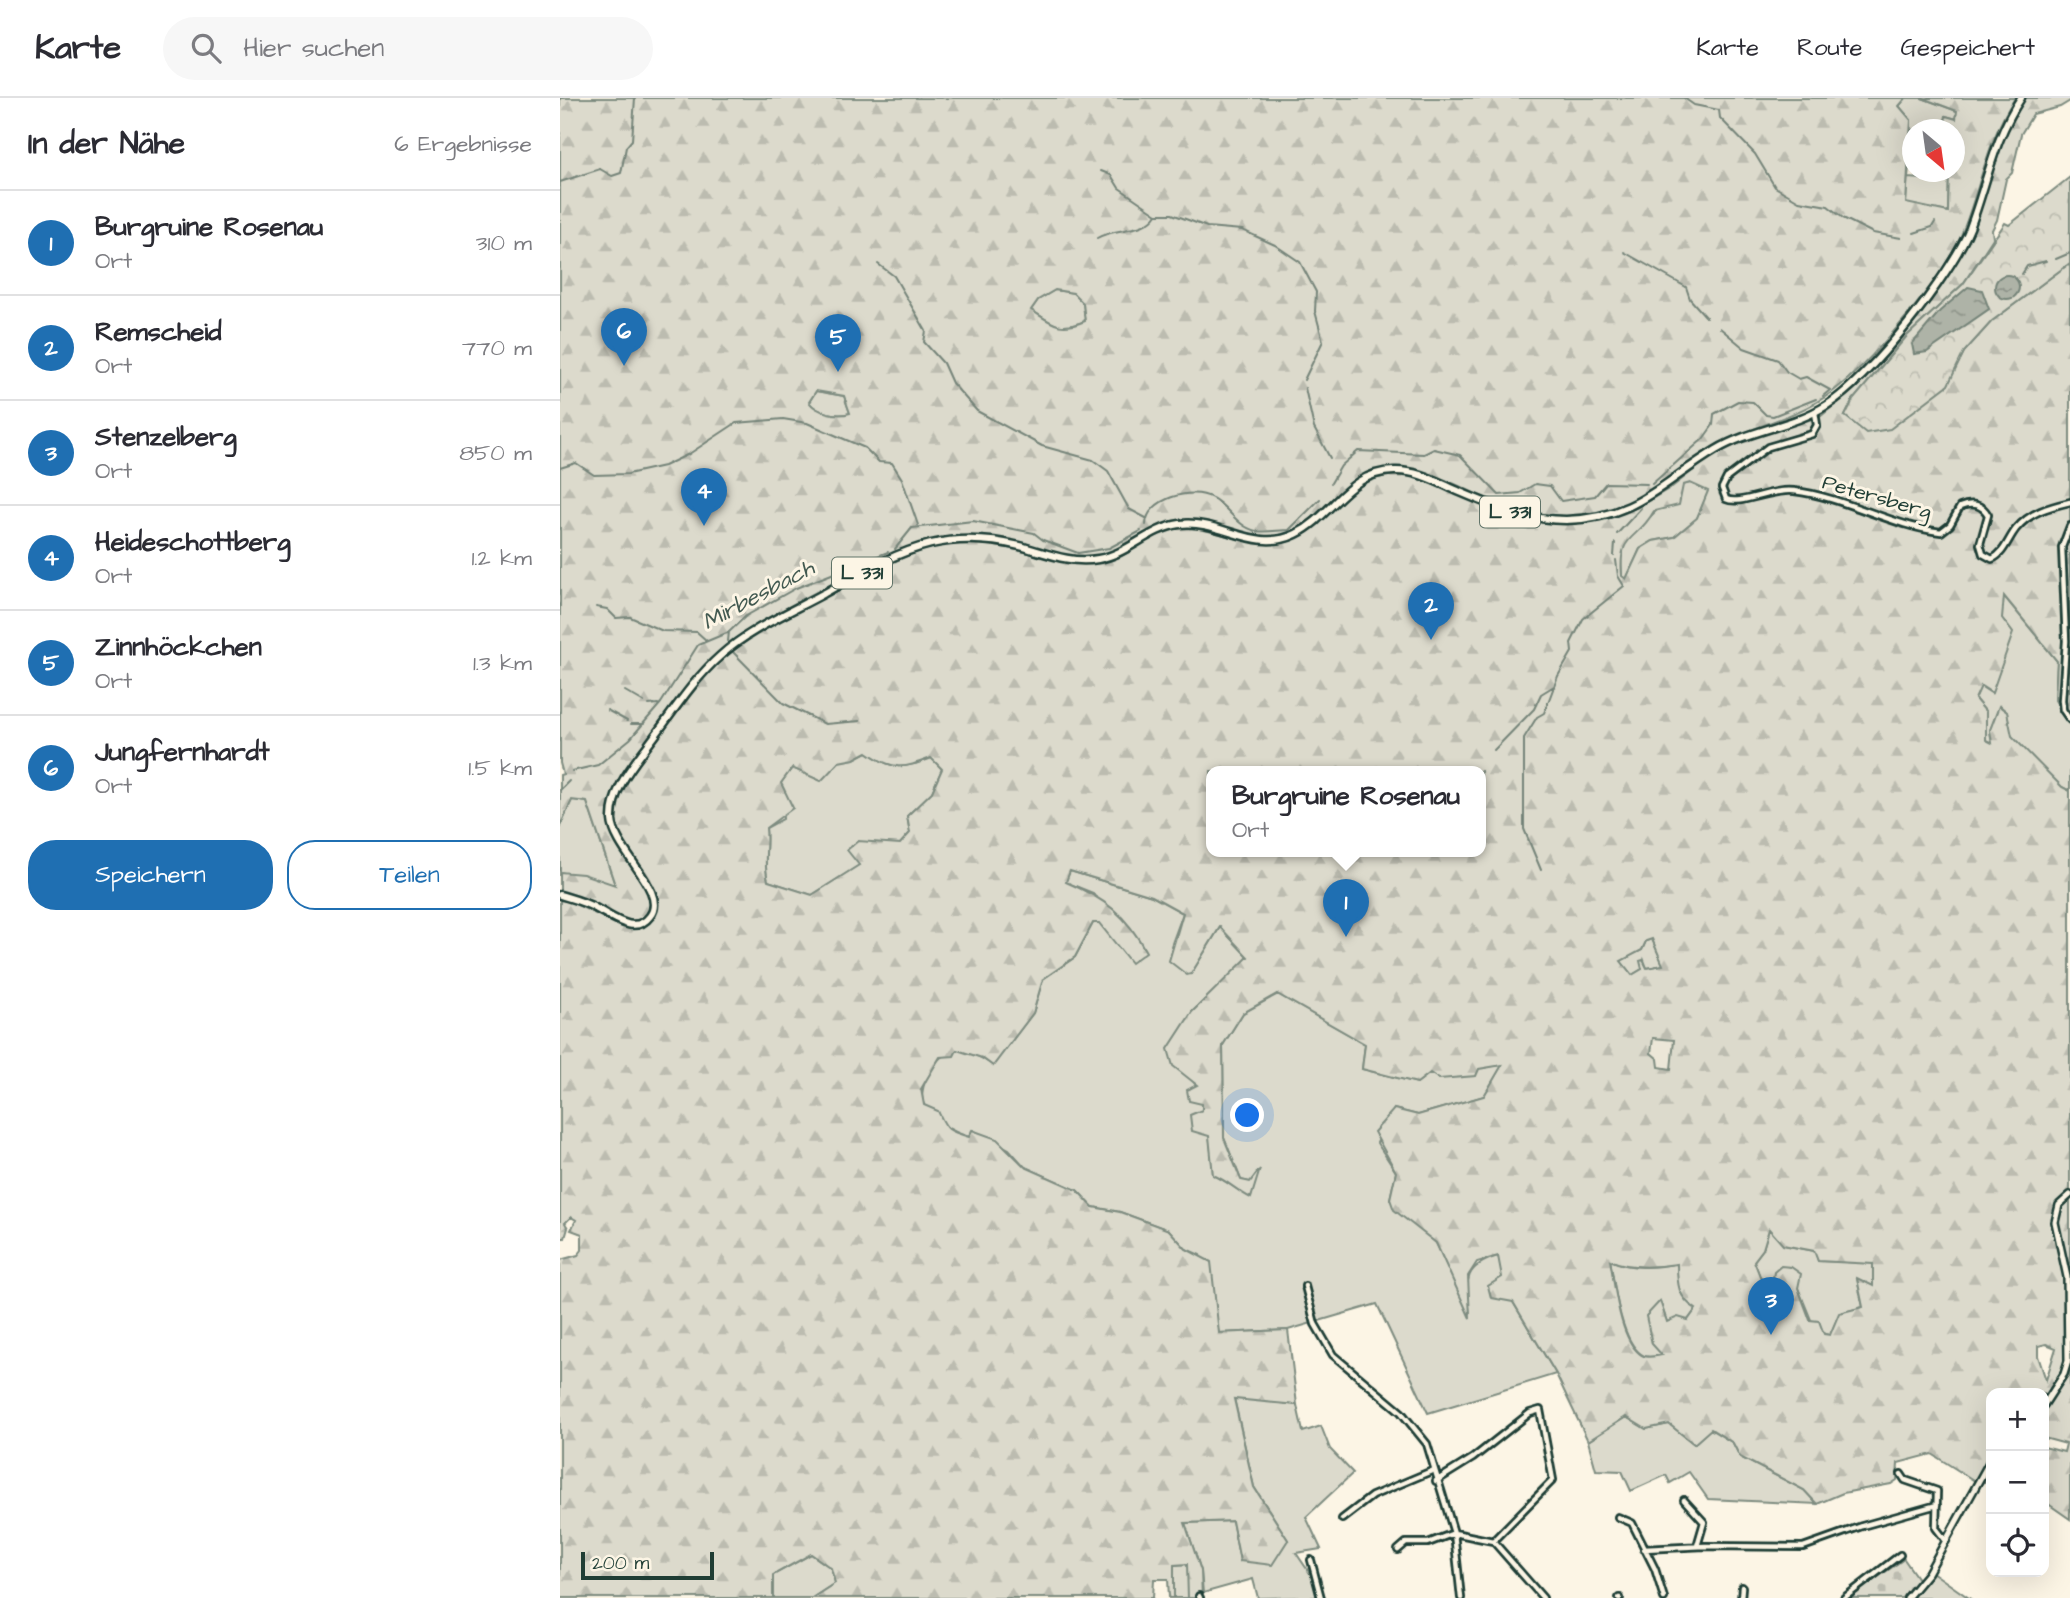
<!DOCTYPE html>
<html lang="de">
<meta charset="utf-8">
<style>
:root{--surface:#fff;--page:#f7f7f7;--text:#2b2b33;--muted:#7c7c81;--line:#e1e1e2;--accent:#1f6fb2}
body{margin:0;font-family:"Architects Daughter",sans-serif;background:var(--page);color:var(--text)}
.controls{position:absolute;right:21px;bottom:21px;display:grid;overflow:hidden;border-radius:14px;box-shadow:0 7px 28px #0002}
.controls button{width:63px;height:63px;display:grid;place-items:center;padding:0;border:0;border-bottom:2px solid var(--line);background:var(--surface);color:var(--text);font:35px sans-serif}
.compass{position:absolute;left:1342px;top:21px;width:63px;height:63px;border-radius:50%;background:var(--surface);box-shadow:0 7px 28px #0002;rotate:151deg}
.scale{position:absolute;left:21px;bottom:18px;width:133px;box-sizing:border-box;padding-left:7px;border:4px solid #1f3d34;border-top:0;font-size:19px;line-height:24px;white-space:nowrap;color:#1f3d34;-webkit-text-stroke:5px #fcf5e5;paint-order:stroke}
.you{position:absolute;left:688px;top:1018px;width:24px;height:24px;margin:-18px;border:5px solid #fff;border-radius:50%;background:#1a73e8;box-shadow:0 0 0 10px #1a73e833}
.badge{display:grid;place-items:center;width:46px;height:46px;border-radius:50%;background:var(--accent);color:#fff;font-size:23px;font-weight:700}
.pin{position:absolute;translate:-50% -58px;filter:drop-shadow(0 2px 4px #0008)}
.pin::after{content:'';position:absolute;top:37px;width:24px;height:21px;background:inherit;clip-path:polygon(0 0,100% 0,50% 100%)}
.popup{position:absolute;left:646px;top:668px;width:280px;height:91px;box-sizing:border-box;display:grid;place-content:center;border-radius:14px;background:var(--surface);filter:drop-shadow(0 2px 5px #0005);font-size:23px;white-space:nowrap;color:var(--muted)}
.popup b{font-size:26px;color:var(--text)}
.popup::after{content:'';position:absolute;left:50%;top:100%;margin-left:-14px;border:14px solid transparent;border-top-color:var(--surface)}
.list{margin:0;padding:0;list-style:none}
h2{display:flex;justify-content:space-between;align-items:center;height:91px;margin:0;padding:0 28px;font-size:30px}
h2 small{font-size:23px;font-weight:400;color:var(--muted)}
.list li{display:grid;grid-template-columns:46px 1fr auto;gap:21px;align-items:center;box-sizing:border-box;height:105px;padding:0 28px;border-top:2px solid var(--line)}
.list b{display:block;font-size:26px;white-space:nowrap}
.list p{margin:0;font-size:23px;white-space:nowrap;color:var(--muted)}
.list em{font-size:23px;font-style:normal;color:var(--muted)}
.actions{display:flex;gap:14px;padding:21px 28px}
.actions a{flex:1;padding:16px 0;border:2px solid var(--accent);border-radius:28px;text-align:center;font-size:24px;color:var(--accent)}
.actions .main{background:var(--accent);color:#fff}
.icon{flex:none;width:38px;height:38px;fill:none;stroke:currentColor;stroke-width:2;stroke-linecap:round;stroke-linejoin:round}
.map{position:relative;flex:none;width:1510px;height:1500px;overflow:hidden}
header{display:flex;align-items:center;gap:42px;box-sizing:border-box;height:98px;padding:0 35px;background:var(--surface);border-bottom:2px solid var(--line)}
header strong{font-size:33px}
nav{display:flex;gap:38px;margin-inline-start:auto;font-size:24px}
.search{width:490px;height:63px;background:var(--page);display:flex;align-items:center;gap:18px;box-sizing:border-box;padding:0 24px;border-radius:38px;color:var(--muted);font-size:26px}
main{display:flex}
aside{flex:1;background:var(--surface)}
.map>svg:first-child{display:block}
.built{fill:#ece7d8}
.grass{fill:#dcdacc;stroke:#7e8c80;stroke-width:2}
.forest{fill:url(#forest-firs);stroke:#7e8c80;stroke-width:2;fill-rule:evenodd}
.cemetery{fill:url(#cemetery-stones);stroke:#7e8c80;stroke-width:2}
.park{fill:url(#park-crowns);stroke:#7e8c80;stroke-width:2}
.water{fill:url(#water-ripples);stroke:#758479;stroke-width:2}
.lines{fill:none;stroke-linecap:round;stroke-linejoin:round}
.stream{stroke:#758479;stroke-width:2}
.minor-casing{stroke:#1f3d34;stroke-width:10}
.secondary-casing{stroke:#1f3d34;stroke-width:10}
.primary-casing{stroke:#1f3d34;stroke-width:11}
.minor{stroke:#fcf5e5;stroke-width:4.5}
.secondary{stroke:#fcf5e5;stroke-width:5}
.primary{stroke:#fcf5e5;stroke-width:6}
.labels{text-anchor:middle;dominant-baseline:central;stroke-width:6;stroke-linejoin:round;paint-order:stroke}
.shield{fill:#fcf5e5;stroke:#617469;stroke-width:2}
.shield-label{font-size:19px;font-weight:bold;fill:#1f3d34}
.street-label{font-size:21px;fill:#1f3d34;stroke:#fcf5e5}
.water-label{font-size:23px;font-style:italic;fill:#435a51;stroke:#fcf5e5}
</style>
<header>
<strong>Karte</strong>
<div class="search"><svg class="icon" aria-label="search" viewBox="0 0 24 24"><circle cx="10" cy="10" r="6"/><path d="M15 15l6 6"/></svg>Hier suchen</div>
<nav><a>Karte</a><a>Route</a><a>Gespeichert</a></nav>
</header>
<main>
<aside>
<h2>In der Nähe<small>6 Ergebnisse</small></h2>
<ul class="list">
<li><span class="badge">1</span><div><b>Burgruine Rosenau</b><p>Ort</p></div><em>310 m</em></li>
<li><span class="badge">2</span><div><b>Remscheid</b><p>Ort</p></div><em>770 m</em></li>
<li><span class="badge">3</span><div><b>Stenzelberg</b><p>Ort</p></div><em>850 m</em></li>
<li><span class="badge">4</span><div><b>Heideschottberg</b><p>Ort</p></div><em>1.2 km</em></li>
<li><span class="badge">5</span><div><b>Zinnhöckchen</b><p>Ort</p></div><em>1.3 km</em></li>
<li><span class="badge">6</span><div><b>Jungfernhardt</b><p>Ort</p></div><em>1.5 km</em></li>
</ul>
<div class="actions"><a class="main">Speichern</a><a>Teilen</a></div>
</aside>
<div class="map">
<svg width="1510" height="1500" viewBox="0 0 1510 1500">
<defs>
<pattern id="forest-firs" width="22" height="20" patternUnits="userSpaceOnUse" patternTransform="scale(1.75)"><rect width="22" height="20" fill="#dcdacc"/><path d="M5 1l3.5 6h-7zM16 11l3.5 6h-7z" fill="#bcbcb0"/></pattern>
<pattern id="cemetery-stones" width="16" height="16" patternUnits="userSpaceOnUse" patternTransform="scale(1.75)"><rect width="16" height="16" fill="#dcdacc"/><path d="M2 7V4a2 2 0 0 1 4 0v3zM10 15v-3a2 2 0 0 1 4 0v3z" fill="#bcbcb0"/></pattern>
<pattern id="park-crowns" width="20" height="18" patternUnits="userSpaceOnUse" patternTransform="scale(1.75)"><rect width="20" height="18" fill="#dcdacc"/><path d="M2 6a3 3 0 1 1 6 0M12 15a3 3 0 1 1 6 0" fill="none" stroke="#bcbcb0"/></pattern>
<pattern id="water-ripples" width="26" height="14" patternUnits="userSpaceOnUse" patternTransform="scale(1.75)"><rect width="26" height="14" fill="#aeb3a7"/><path d="M2 4q2-2 4 0t4 0M15 11q2-2 4 0t4 0" fill="none" stroke="#8d9389"/></pattern>
</defs>
<rect width="100%" height="100%" fill="#fcf5e5"/>
<filter id="ink" filterUnits="userSpaceOnUse"><feTurbulence type="fractalNoise" baseFrequency=".0143" numOctaves="2"/><feDisplacementMap in="SourceGraphic" scale="14" xChannelSelector="R" yChannelSelector="G"/><feConvolveMatrix kernelMatrix="1 2 1 2 8 2 1 2 1" color-interpolation-filters="sRGB"/></filter>
<g filter="url(#ink)">
<!-- built -->
<path class="built" d="M1093,940l21,2 -3,29 -12,-2 -8,-14z"/>
<!-- grass -->
<path class="grass" d="M1346,0h16l35,13v8l-11,-3 -2,13 -32,1 -4,48 32,2v-8h9l-1,40 -42,-8 5,-84 -12,-14z
M495,192l19,3 9,10 2,18c-26,11 -32,3 -54,-11l7,-10z
M256,293l28,5 6,17c-12,4 -33,0 -41,-11z
M1130,385l19,8 -12,27 -23,19 -21,4 -13,8 -14,31 -4,-3 -1,-23 5,-14 57,-55z
M1443,497l54,66 -2,39 15,23v68l-8,-4 -51,-51 -4,-24 -7,-6 -10,24 2,14 -6,-4v-28l-11,-13 5,-13 11,7z
M307,654c27,19 35,17 65,6l10,11 -10,23 -25,24 3,17 -10,11 -42,-2 2,23 -48,30 -44,-14c-5,-17 0,-34 -2,-53l17,-9 -2,-36 11,-15 62,-9z
M12,702l15,2 28,83 -55,-13v-46z
M510,773l82,25 31,17 -12,33 20,28 29,-47 29,31 -57,54 -1,67c17,16 20,72 22,96 15,6 24,16 38,22l7,-26 -8,11 -9,-2 -17,-42 -1,-93 20,-32 35,-19 87,50 -3,25 55,14 13,-10 73,-8 -19,31 -66,19 -24,-6 -17,34 19,29 -6,27 46,44 34,71c-4,-33 -8,-47 28,-58l15,46 43,72 -128,39 -51,-109 -89,26 -69,3 -19,-78 -14,-6 -17,-19 -49,-18 -27,-5 -16,-17 -52,-23 -16,-18 -36,-19 -4,7c-16,-5 -40,-17 -46,-35 -5,-18 15,-53 36,-52 12,1 24,9 34,15l40,-52 10,-34 32,-22 18,-34 6,-1 16,19 -22,-48 -28,-11z
M1092,841l12,26 -17,3 -3,-8 -2,9 -10,6 -12,-15 22,-10 4,-9z
M1209,1131l15,16 31,6 3,10 55,2v23l-16,-7 6,28 -23,6 -10,22 -6,-1 -13,-14 -13,-32 -26,-4 -7,6 -11,-29 9,-12z
M1050,1161c17,11 47,9 67,4l19,46 -8,11 -21,2 -7,-21 3,54c-7,1 -16,4 -22,-1 -21,-15 -27,-71 -31,-95z
M674,1300l63,7 6,27 18,-6 9,23 23,24 -47,44 15,32 -25,4 15,22 7,22 -60,1 -5,-19 -50,14 -2,-22 -16,-48 47,-2 8,40 48,-21 -34,-53z
M1066,1319l20,12 23,-5 25,20 16,-15 23,14 7,14 64,33 13,14 -109,-5 -19,-27 -19,11 -4,-8 -35,16 -9,-20 -26,-1 -8,-29z
M251,1456l20,14 4,15 -23,15h-39v-23z
M628,1466v34h-14v-33z
M1372,1474l37,26h-58z"/>
<!-- forest -->
<path class="forest" d="M0,0h1346l-7,8 12,14 -5,83 42,9 1,-40h5v-42l-10,-1 2,-13 10,3 1,-8 -35,-13h93c-29,43 -35,94 -55,140 -18,41 -84,118 -119,147 -34,30 -78,37 -118,57 -20,10 -35,27 -53,39 -42,29 -94,43 -144,32 -44,-10 -87,-46 -133,-45 -54,2 -71,63 -120,69 -32,5 -59,-20 -92,-16 -32,3 -54,32 -86,36 -40,5 -86,-22 -130,-20 -53,2 -207,79 -246,116 -37,37 -71,83 -99,127 -43,67 47,94 27,135 -20,16 -41,-6 -60,-15 -9,-3 -18,-5 -27,-7v-21l23,2 32,11 -28,-83 -15,-2 -12,26v-51l3,-1 -3,-11zM495,192l18,3 10,10 2,18c-26,11 -32,3 -54,-11l7,-10zM256,293l28,5 6,17c-12,4 -33,0 -41,-11z
M1465,0h45v3l-10,6 -27,7 -12,20 -9,39 -6,6 -9,41 -5,10 1,8 -30,46 -56,52 -54,64 -8,16 73,-10 29,-21 17,-33 28,-31 78,-58v460l-15,-23 2,-39 -53,-65 -2,22 11,15 -21,60 -11,-7 -6,13 11,13v28l6,3 -2,-13 9,-24 8,6 5,24 50,51 8,4v728l-26,-18v-54l20,5 2,-8 -22,-6v-45h-53v88l-13,2 -46,-29 -34,9 -1,17 -6,4 -48,9 -26,11 -13,-14 -64,-33 -7,-14 -22,-14 -17,15 -25,-20 -23,5 -20,-12 -38,24 -32,-67 -43,-72 -22,-4 -3,-12 14,-9 -4,-21 -21,6 -9,14 2,42 -34,-75 -42,-33 -4,-11 6,-27 -22,-40 20,-23 24,6 66,-19 18,-31 -23,4 -3,7 -37,3 -9,-6 -13,10 -55,-14 3,-25 -88,-50 -34,19 -20,32 1,93 17,42 9,2 10,-13 -9,29c-14,-7 -23,-17 -38,-23l-4,-39 -17,-5 -2,-16 12,-5v-6l-13,-3 -2,-11 10,-5 -24,-19 -5,-17 24,-37 56,-55 -28,-30 -29,47 -4,1 -18,-14 14,-48 -31,-17 -82,-25 -4,11c38,16 61,33 80,70l-15,11 -32,-40h-6l-18,34 -32,22 -10,34 -40,53 -11,-8 -25,-8 -3,6 -14,1 -19,32 3,16 14,6c9,19 8,19 31,26l3,-7 25,9 28,28 52,23 16,17 27,5 49,18 17,19 25,13 8,71 69,-3 9,75 -63,-6 20,88 34,53 -16,25 -32,-4 -8,-40 -47,2 16,48 1,27h-14l-1,-34 -13,1v33h-5l-1,-19h-14l-1,19h-341l23,-15 -4,-15 -20,-14 -38,21v23h-213v-338l18,-5 4,-5v-16l-11,-4 5,-10 -5,-3 -6,6 3,5 -3,10h-5v-340c24,6 73,45 92,21 7,-8 7,-16 5,-26 -22,-41 -57,-56 -33,-108 31,-43 60,-94 101,-129 37,-31 85,-51 128,-73 33,-17 65,-37 103,-39 30,-2 59,5 88,13 12,2 25,8 36,7 14,0 29,-2 41,-8 19,-9 34,-26 57,-28 35,-3 68,21 103,15 55,-10 51,-74 130,-67l112,44 35,4 41,-4 39,-13 34,-20 41,-32 24,-12 84,-27 23,-19 99,-116 24,-39 29,-89zM1130,385l18,8 -11,27 -23,19 -21,4 -13,8 -14,30 -4,-3c-4,-44 15,-34 32,-65l25,-6 4,-20zM307,654c27,19 35,17 64,6l11,11 -10,23 -25,24 3,17 -10,11 -42,-3 -11,9 12,15 -47,30 -44,-14c-5,-17 0,-34 -2,-53l27,-20 -12,-25 11,-15 29,13 18,-19 15,-3zM651,673h270v80h-270zM1092,841l11,26 -16,3 -4,-8 -3,1 2,8 -10,6 -11,-14 21,-11 4,-9zM1093,940l21,2 -3,29 -12,-2 -1,-8 -7,-6zM1209,1131l14,16 31,6 4,10 55,3v22l-16,-8 6,29 -24,6 -9,22 -6,-1 -5,-13 -9,-1 -12,-32 3,-14 -10,-7 -10,-1 -7,6 -2,12 -7,5 -11,-28 9,-12zM1050,1162c18,9 46,7 67,4 0,20 1,34 19,45l-8,11 -10,-3 -11,5 -7,-21 -14,15 6,28 10,11c-7,1 -16,4 -22,-1 -21,-16 -25,-69 -30,-94zM1486,1246l10,4 -10,32 -8,-24v-10z"/>
<!-- cemetery -->
<path class="cemetery" d="M1344,1461l14,20 -16,19h-54z"/>
<!-- park -->
<path class="park" d="M1510,79v86l-78,58 -28,31 -16,33 -58,44 -24,4 -21,-17 8,-16 54,-64 56,-52 42,-61 4,2z"/>
<!-- water -->
<path class="water" d="M1435 189a12 12 0 1 1 24 0a12 12 0 1 1-24 0Z
M1408,189l14,3 7,19 -62,43 -13,2 -2,-10 28,-33z"/>
<g class="lines">
<!-- stream -->
<path class="stream" d="M1124,0l10,7 25,5 1,8 35,36 20,33 24,14 29,5 15,12 30,15 28,5
M541,73l10,4 8,13 38,26h15l35,13 35,3 33,15 25,17 16,30 -1,19 8,30 -19,39
M0,84l40,-13 12,7 9,-3 5,-26 6,-7 3,-42
M1354,135l18,-6 3,-5
M537,140c19,-11 48,-5 60,-24
M1064,154l62,35 4,12 16,18
M1496,161l14,-6
M318,166l16,12 32,55 -2,11 19,21 9,20 25,28 65,35 51,14 15,11 21,38 17,9
M1462,176l5,-8 19,-5
M1160,230l24,20 34,12 9,12 12,7 7,-2 24,13 -7,6
M745,290l9,40 16,30
M0,370l16,-5 18,12 34,-1 36,-8 25,-12 47,-31 47,-4 24,4 58,25 14,14 13,1 10,16 16,46
M771,385l10,-17 17,-15 66,3 10,-5 26,6 39,40 21,-2 15,-9 15,2 11,15 34,-5 11,-13 41,1
M1092,386l51,-45 10,-14 1,-11 24,-13 15,1 13,13 7,1 43,-17
M586,427c0,-26 46,-39 66,-27 16,8 25,29 44,33 9,2 23,-1 33,-1l31,-31
M1057,436l24,-26
M335,451l17,-21 61,-7 61,12 9,7 35,13 31,-5 32,-17
M1054,458l1,-13
M36,509l11,2 9,9 14,-1 33,14 34,1 10,9
M168,543l1,-9
M172,553l51,52 42,21 35,-3
M65,593l19,11
M89,607l9,-1
M47,612l20,11
M71,626h13
M934,652l40,-41 7,-15 13,-8
M12,673l26,-6 32,-26 31,-36 37,-58 31,-13 17,-16 50,-28 92,-36
M0,692l9,-9
M981,772l-17,-41v-91l13,-21 7,-4 14,-37 14,-24 -1,-9 12,-24 41,-33 -6,-10 -2,-16"/>
<!-- minor casing -->
<g class="minor-casing">
<path id="minor" d="M1255,314l2,13 -5,9 -44,13 -41,31 -5,10 4,11c14,7 46,-11 68,-8 51,6 97,35 147,41l9,-7 10,-18c11,-5 22,-3 28,8l-8,29 3,10 9,5c12,-5 16,-20 24,-30 14,-17 33,-22 54,-27
M1510,428l-8,21 4,94 -4,59 1,10 7,10
M745,1188l10,38 18,31 68,57 26,32 27,89 39,8 50,57
M1341,1376l4,6 32,11 -1,37 10,13
M876,1383l37,-23 57,-45 10,-3 13,70 -60,61
M1124,1402l20,22 -7,24
M1058,1419l14,6 23,46 9,29
M782,1421l30,-23 62,-26
M1084,1451l61,-3 98,1 59,-21 75,-21
M838,1452l8,-7h22l26,-10 7,65
M751,1462l10,38
M639,1498l1,2
M1059,1500h1
M1181,1500l1,-11
M1284,1500l56,-43"/>
</g>
<!-- secondary casing -->
<g class="secondary-casing">
<path id="secondary" d="M1484,1307l20,-31 4,-13 -1,-84 -12,-55 4,-17 11,-10
M1347,1500l21,-25 63,-114"/>
</g>
<!-- primary casing -->
<g class="primary-casing">
<path id="primary" d="M0,797c13,4 26,7 37,14 16,8 38,27 53,7 19,-24 -36,-65 -38,-96 -1,-31 22,-56 39,-79 22,-29 42,-61 69,-85 30,-27 68,-43 103,-62 34,-19 70,-41 108,-50 30,-7 60,-5 89,2 26,7 51,18 78,13 31,-5 51,-31 82,-35 41,-5 75,30 116,10 37,-18 51,-62 98,-63 24,-1 45,12 66,21 35,15 67,28 106,28 71,-2 95,-37 150,-70 35,-21 77,-23 111,-45 43,-27 124,-130 143,-177 17,-45 24,-90 51,-130"/>
</g>
<!-- minor -->
<use href="#minor" class="minor"/>
<!-- secondary -->
<use href="#secondary" class="secondary"/>
<!-- primary -->
<use href="#primary" class="primary"/>
</g>
</g>
<g class="labels">
<!-- shield labels -->
<g class="shield">
<rect x="920" y="398.5" width="60" height="31" rx="5"/>
<rect x="272" y="459.5" width="60" height="31" rx="5"/>
</g>
<g class="shield-label">
<text x="950" y="414">L 331</text>
<text x="302" y="475">L 331</text>
</g>
<!-- street labels -->
<g class="street-label">
<text transform="translate(1317 399) rotate(16)">Petersberg</text>
</g>
<!-- water labels -->
<g class="water-label">
<text transform="translate(198 497) rotate(-28)">Mirbesbach</text>
</g>
</g>
</svg>
<div class="controls">
<button>+</button>
<button>−</button>
<button><svg class="icon" aria-label="locate" viewBox="0 0 24 24"><circle cx="12" cy="12" r="6"/><path d="M12 2v4M12 18v4M2 12h4M18 12h4"/></svg></button>
</div>
<svg class="compass" viewBox="-18 -18 36 36"><path d="M0-13l5 13h-10z" fill="#e53935"/><path d="M0 13l5-13h-10z" fill="#7c7c81"/></svg>
<div class="scale">200 m</div>
<div class="you"></div>
<div class="pin badge" style="left:786px;top:839px">1</div>
<div class="popup"><b>Burgruine Rosenau</b>Ort</div>
<div class="pin badge" style="left:871px;top:542px">2</div>
<div class="pin badge" style="left:1211px;top:1237px">3</div>
<div class="pin badge" style="left:144px;top:428px">4</div>
<div class="pin badge" style="left:278px;top:274px">5</div>
<div class="pin badge" style="left:64px;top:268px">6</div>
</div>
</main>
